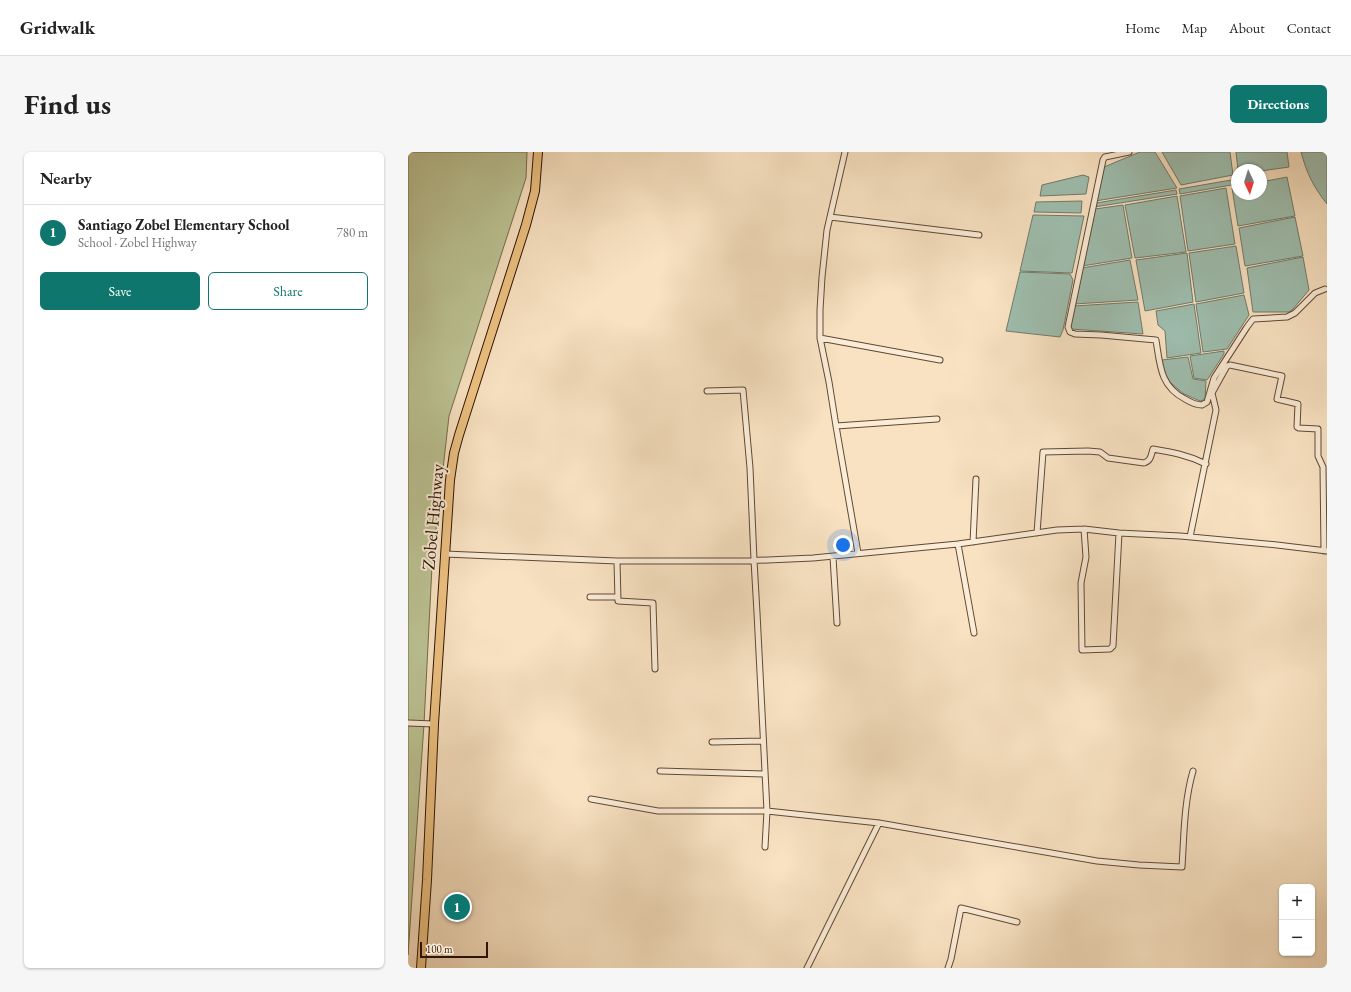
<!DOCTYPE html>
<meta charset="utf-8">
<style>
:root{--surface:#fff;--page:#f6f6f6;--text:#222;--muted:#767676;--line:#e0e0e0;--accent:#0f766e}
body{margin:0;font-family:"EB Garamond",serif;background:var(--page);color:var(--text)}
.controls{position:absolute;right:12px;bottom:12px;display:grid;overflow:hidden;border-radius:6px;box-shadow:0 1px 3px #0004}
.controls button{width:36px;height:36px;display:grid;place-items:center;padding:0;border:0;border-bottom:1px solid var(--line);background:var(--surface);color:var(--text);font:20px sans-serif}
.compass{position:absolute;left:823px;top:12px;width:36px;height:36px;border-radius:50%;background:var(--surface);box-shadow:0 1px 3px #0004;rotate:176deg}
.scale{position:absolute;left:12px;bottom:10px;width:68px;box-sizing:border-box;padding-left:4px;border:2px solid #301404;border-top:0;font-size:11px;line-height:14px;white-space:nowrap;color:#301404;-webkit-text-stroke:3px #faecd7;paint-order:stroke}
.you{position:absolute;left:435px;top:393px;width:14px;height:14px;margin:-10px;border:3px solid #fff;border-radius:50%;background:#1a73e8;box-shadow:0 0 0 6px #1a73e833}
.badge{display:grid;place-items:center;width:26px;height:26px;border-radius:50%;background:var(--accent);color:#fff;font-size:13px;font-weight:700}
.pin{position:absolute;translate:-50% -50%;border:2px solid #fff;box-shadow:0 1px 4px #0006}
.list{margin:0;padding:0;list-style:none}
h2{display:flex;justify-content:space-between;align-items:center;height:52px;margin:0;padding:0 16px;font-size:17px}
h2 small{font-size:13px;font-weight:400;color:var(--muted)}
.list li{display:grid;grid-template-columns:26px 1fr auto;gap:12px;align-items:center;box-sizing:border-box;height:56px;padding:0 16px;border-top:1px solid var(--line)}
.list b{display:block;font-size:15px;white-space:nowrap}
.list p{margin:0;font-size:13px;white-space:nowrap;color:var(--muted)}
.list em{font-size:13px;font-style:normal;color:var(--muted)}
.actions{display:flex;gap:8px;padding:12px 16px}
.actions a{flex:1;padding:9px 0;border:1px solid var(--accent);border-radius:6px;text-align:center;font-size:14px;color:var(--accent)}
.actions .main{background:var(--accent);color:#fff}
.map{position:relative;flex:none;width:919px;height:816px;overflow:hidden;border-radius:6px}
header{display:flex;align-items:center;gap:24px;box-sizing:border-box;height:56px;padding:0 20px;background:var(--surface);border-bottom:1px solid var(--line)}
header strong{font-size:19px}
nav{display:flex;gap:22px;margin-inline-start:auto;font-size:14px}
.intro{display:flex;align-items:center;justify-content:space-between;box-sizing:border-box;height:96px;padding:0 24px}
h1{margin:0;font-size:28px}
.button{padding:10px 18px;border-radius:6px;background:var(--accent);color:#fff;font-size:14px;font-weight:700}
main{display:flex;gap:24px;padding:0 24px}
aside{flex:1;background:var(--surface);border-radius:6px;box-shadow:0 1px 3px #0004}
.map>svg:first-child{display:block}
</style>
<header>
<strong>Gridwalk</strong>
<nav><a>Home</a><a>Map</a><a>About</a><a>Contact</a></nav>
</header>
<div class="intro"><h1>Find us</h1><a class="button">Directions</a></div>
<main>
<aside>
<h2>Nearby<small></small></h2>
<ul class="list">
<li><span class="badge">1</span><div><b>Santiago Zobel Elementary School</b><p>School · Zobel Highway</p></div><em>780 m</em></li>
</ul>
<div class="actions"><a class="main">Save</a><a>Share</a></div>
</aside>
<div class="map">
<svg width="919" height="816" viewBox="0 0 919 816">
<rect width="100%" height="100%" fill="#f8e2c2"/>
<filter id="stains"><feTurbulence type="fractalNoise" baseFrequency=".005" numOctaves="4"/><feColorMatrix values="0 0 0 0 .2 0 0 0 0 .09 0 0 0 0 .02 0 0 0 .5 -.17"/></filter>
<radialGradient id="worn" r=".72"><stop offset=".6" stop-color="#630" stop-opacity="0"/><stop offset="1" stop-color="#630" stop-opacity=".3"/></radialGradient>
<!-- green -->
<path fill="#bcc394" stroke="#766c4c" d="M0 0H119L118 26 41 264 24 414 16 572 0 803Z"/>
<!-- water -->
<path fill="#9ebeaf" stroke="#727a6b" d="M732 0H747L769 36 687 49 696 15Z
M754 0H822L825 23 773 33Z
M828 0H879L881 15 853 19V18H830Z
M893 0H919V52C905 34 899 22 893 0Z
M675 23 681 25 678 42 632 44 634 33Z
M879 25 887 64 830 74 824 36 829 35V42H853V30Z
M829 27V32L772 42 771 37Z
M818 36 827 92 780 99 772 44Z
M768 38 769 42 686 55 688 51Z
M769 44 778 100 727 106 717 53Z
M674 49 673 61 626 60 628 50Z
M715 53 724 106 674 114 687 57Z
M625 63 676 64 664 121 612 119Z
M887 65 895 104 837 114 831 76Z
M828 94 836 141 788 150 781 101Z
M779 101 785 150 737 159 728 108Z
M895 105 901 138 885 157 881 160H845L839 116Z
M722 108 730 148 666 152 674 116Z
M612 120 662 122 665 128 655 178 652 185 598 179Z
M836 143 841 163 819 197 795 200 788 152Z
M730 150 735 182 663 177 662 175 666 154Z
M786 152 793 201 759 206 757 179 750 173 748 159Z
M816 199V202L799 228 786 226 782 204Z
M780 205 785 227 798 229 797 247 795 248 792 249 776 242 757 226 754 208Z"/>
<g fill="none" stroke-linecap="round" stroke-linejoin="round">
<defs>
<path id="minor" d="M437 0 419 78 414 125 412 158V186L421 230 428 274 450 401
M721 0 697 5 695 8 660 175 662 180 667 182 693 183 748 188C752 213 752 234 777 247 782 250 788 253 794 253L799 250 806 226 839 175 845 167 879 165 887 161 907 141 917 137
M422 65 571 83
M412 186 532 208
M299 239 335 238 342 316 346 408 349 461 359 659 471 671 689 709 731 713 774 715C776 684 776 650 785 619
M428 274 529 267
M676 377 678 405 673 431 674 498 702 497 705 494 711 381
M629 381 635 300 680 299 692 300 700 306 736 311C743 309 743 303 745 297 763 300 780 303 798 312
M782 385 808 258 804 241 819 214 822 213 874 224 869 247 890 252 889 275 891 276 910 277V304L915 315 916 399
M565 390 568 327
M550 392 566 481
M37 402 209 409H335L405 406 550 392 649 378 676 377 711 381 772 384 869 393 919 399
M425 405 429 471
M209 409 210 449 245 451 247 517
M182 445H209
M0 571 26 572
M304 590 355 589
M252 619 357 622
M183 647 250 659H359L357 695
M399 816 471 671
M540 816 543 807 553 756 609 770"/>
<path id="primary" d="M13 816 19 728 26 572 42 328 46 301 51 283 118 73 127 39 130 0"/>
</defs>
<!-- minor casing -->
<use href="#minor" stroke="#624834" stroke-width="7"/>
<!-- primary casing -->
<use href="#primary" stroke="#301404" stroke-width="10"/>
<!-- minor -->
<use href="#minor" stroke="#faecd7" stroke-width="5"/>
<!-- primary -->
<use href="#primary" stroke="#ecc181" stroke-width="8"/>
</g>
<g text-anchor="middle" stroke-width="4" stroke-linejoin="round" paint-order="stroke">
<!-- street labels -->
<g font-size="18" fill="#301404" stroke="#faecd7">
<text transform="translate(25 365) rotate(-85)" y="6">Zobel Highway</text>
</g>
</g>
<rect width="100%" height="100%" filter="url(#stains)"/>
<rect width="100%" height="100%" fill="url(#worn)"/>
</svg>
<div class="controls">
<button>+</button>
<button>−</button>
</div>
<svg class="compass" viewBox="-18 -18 36 36"><path d="M0-13l5 13h-10z" fill="#e53935"/><path d="M0 13l5-13h-10z" fill="#767676"/></svg>
<div class="scale">100 m</div>
<div class="you"></div>
<div class="pin badge" style="left:49px;top:755px">1</div>
</div>
</main>
